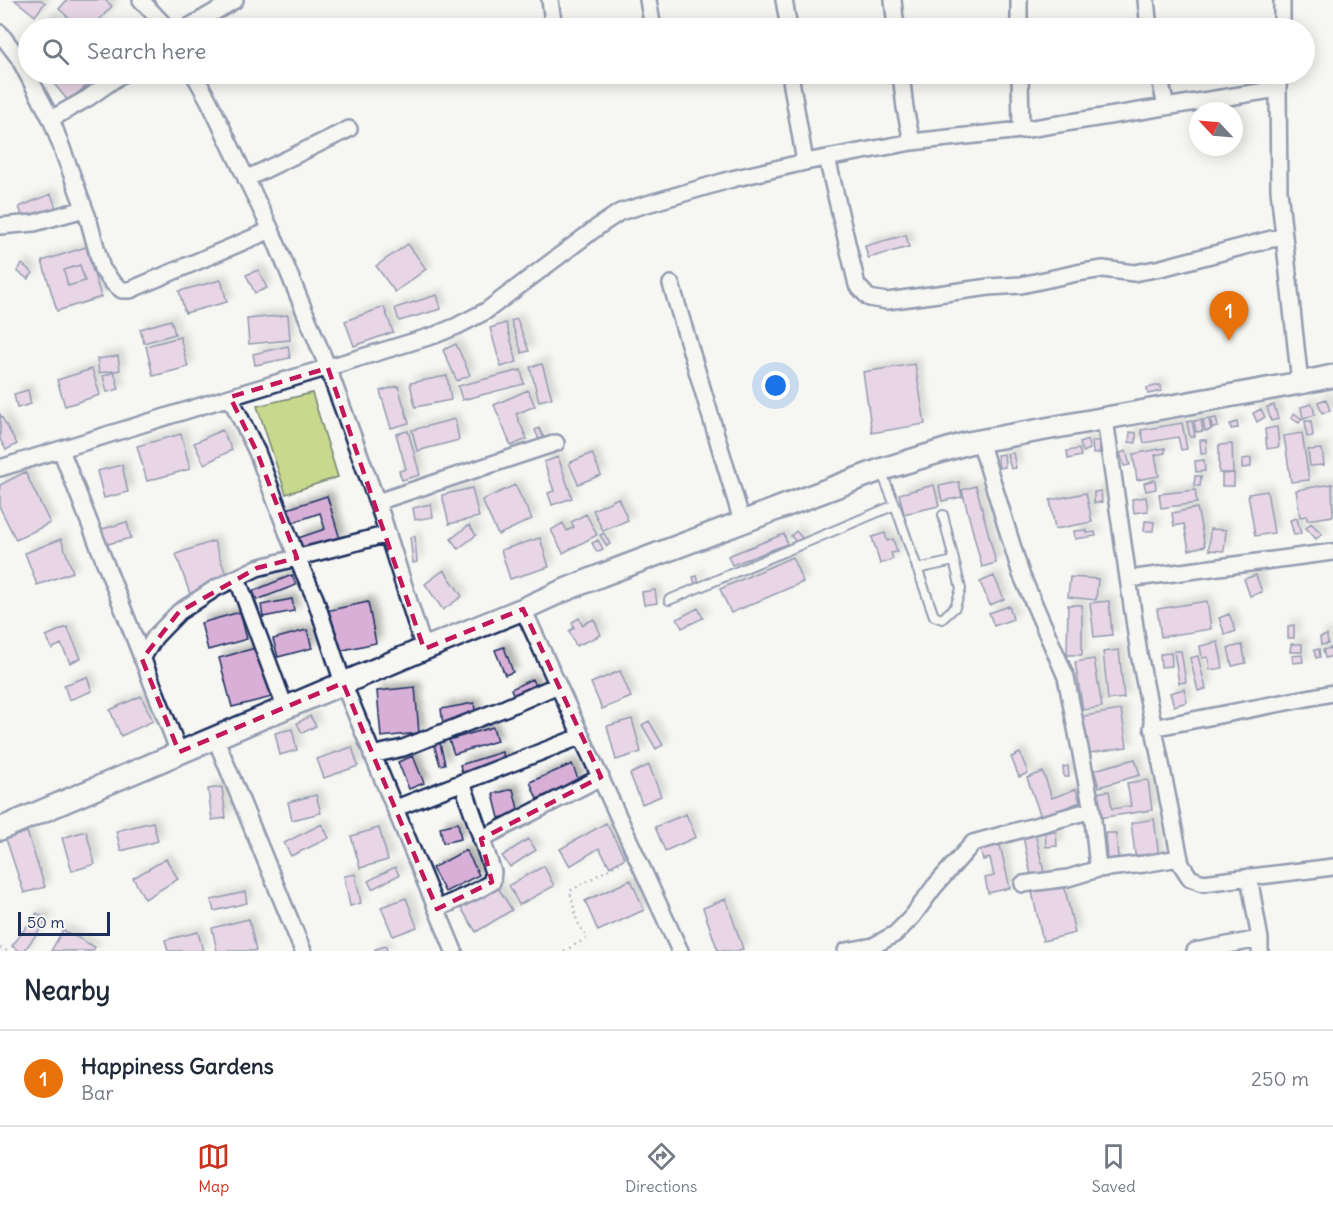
<!DOCTYPE html>
<style>
:root{--surface:#fff;--page:#f2f2f3;--text:#1f2937;--muted:#747a83;--line:#e0e1e3;--accent:#c8321e}
body{margin:0;font-family:Delius,sans-serif;background:var(--page);color:var(--text)}
.compass{position:absolute;left:1189px;top:102px;width:54px;height:54px;border-radius:50%;background:var(--surface);box-shadow:0 3px 15px #0003;rotate:296deg}
.scale{position:absolute;left:18px;bottom:15px;width:92px;box-sizing:border-box;padding-left:6px;border:3px solid #1b2f5e;border-top:0;font-size:16px;line-height:21px;white-space:nowrap;color:#1b2f5e;-webkit-text-stroke:4px #f6f6f2;paint-order:stroke}
.you{position:absolute;left:776px;top:386px;width:21px;height:21px;margin:-15px;border:4px solid #fff;border-radius:50%;background:#1a73e8;box-shadow:0 0 0 9px #1a73e833}
.badge{display:grid;place-items:center;width:39px;height:39px;border-radius:50%;background:var(--accent);color:#fff;font-size:20px;font-weight:700}
.pin{position:absolute;translate:-50% -50px;filter:drop-shadow(0 2px 3px #0008)}
.pin::after{content:'';position:absolute;top:32px;width:21px;height:18px;background:inherit;clip-path:polygon(0 0,100% 0,50% 100%)}
.list{margin:0;padding:0;list-style:none}
h2{display:flex;justify-content:space-between;align-items:center;height:78px;margin:0;padding:0 24px;font-size:26px}
h2 small{font-size:20px;font-weight:400;color:var(--muted)}
.list li{display:grid;grid-template-columns:39px 1fr auto;gap:18px;align-items:center;box-sizing:border-box;height:96px;padding:0 24px;border-top:2px solid var(--line)}
.list b{display:block;font-size:22px;white-space:nowrap}
.list p{margin:0;font-size:20px;white-space:nowrap;color:var(--muted)}
.list em{font-size:20px;font-style:normal;color:var(--muted)}
.icon{flex:none;width:33px;height:33px;fill:none;stroke:currentColor;stroke-width:2;stroke-linecap:round;stroke-linejoin:round}
.map{position:relative;flex:none;width:1333px;height:951px;overflow:hidden}
.search{position:absolute;background:var(--surface);box-shadow:0 3px 15px #0003;left:18px;right:18px;top:18px;height:66px;display:flex;align-items:center;gap:15px;box-sizing:border-box;padding:0 21px;border-radius:33px;color:var(--muted);font-size:22px}
.sheet{height:174px;background:var(--surface)}
nav{display:flex;justify-content:space-around;align-items:center;box-sizing:border-box;height:84px;border-top:2px solid var(--line);background:var(--surface);font-size:16px;color:var(--muted)}
nav a{display:grid;justify-items:center;gap:3px}
nav .on{color:var(--accent)}
.map>svg:first-child{display:block}
</style>
<div class="map">
<svg width="1333" height="951" viewBox="0 0 1333 951">
<defs>
<filter id="shadow"><feDropShadow dx="5.5" dy="-5.5" stdDeviation="3" flood-color="#0004"/></filter>
</defs>
<rect width="100%" height="100%" fill="#f6f6f2"/>
<filter id="ink" filterUnits="userSpaceOnUse"><feTurbulence type="fractalNoise" baseFrequency=".0167" numOctaves="2"/><feDisplacementMap in="SourceGraphic" scale="12" xChannelSelector="R" yChannelSelector="G"/><feConvolveMatrix kernelMatrix="1 2 1 2 8 2 1 2 1" color-interpolation-filters="sRGB"/></filter>
<g filter="url(#ink)">
<!-- green -->
<path fill="#c8d88c" stroke="#728475" stroke-width="1.5" d="M312 393 338 477 286 494 257 406Z"/>
<!-- building -->
<path fill="#d7afd7" stroke="#1b2f5e" stroke-width="1.5" filter="url(#shadow)" d="M15 0H41L45 3 35 16Z
M67 0H105L112 6 92 28H80L59 9Z
M51 17 63 28 41 27Z
M28 39V55L21 49Z
M59 74H101L68 101 51 80Z
M51 194 56 208 24 221 19 207Z
M906 235 909 247 868 258 865 246Z
M408 244 426 269 395 292 376 266Z
M86 247 101 297 57 311 42 261Z
M22 264 33 273 28 279 17 271Z
M80 265 85 281 68 286 64 270Z
M258 270 267 288 255 293 246 275Z
M221 280 227 302 185 313 179 291Z
M437 295 441 309 399 321 395 308Z
M384 307 393 332 354 346 345 321Z
M288 315 290 340 249 344 247 319Z
M517 319 529 351 522 353 511 321Z
M171 320 175 334 144 343 140 329Z
M506 323 517 362 501 367 490 328Z
M180 337 188 367 153 376 146 346Z
M456 344 470 375 457 381 443 350Z
M288 346 290 358 255 365 253 354Z
M118 356 120 370 99 373 97 359Z
M542 364 552 398 539 401 530 367Z
M915 364 925 424 872 433 863 372Z
M92 369 100 395 65 406 57 380Z
M521 370 524 384 462 400 458 386Z
M114 372 119 389 107 392 103 376Z
M447 376 451 400 415 407 410 383Z
M1160 385 1162 391 1148 394 1147 388Z
M398 386 409 423 391 428 380 391Z
M28 390 31 404 17 408 14 394Z
M528 390 535 406 516 414 527 439 511 446 494 405Z
M1326 399 1330 411 1322 413 1318 402Z
M1312 404 1315 415 1303 418 1301 407Z
M1274 405 1278 419 1271 421 1267 407Z
M1261 409 1265 417 1257 422 1253 413Z
M1294 413 1302 419 1299 423 1291 418Z
M0 414 17 444 6 450 0 439Z
M1216 418 1218 427 1212 428 1211 419Z
M455 419 459 440 417 451 412 430Z
M1209 419 1211 430 1205 431 1203 420Z
M1201 420 1203 431 1196 432 1194 421Z
M1192 421 1195 436 1190 437 1187 422Z
M1305 421H1311L1313 436 1307 437Z
M1237 422 1238 428 1231 429 1230 424Z
M1182 423 1187 449 1181 450 1178 437 1144 443 1141 430Z
M1277 427 1279 447 1267 449 1265 429Z
M539 428 545 440 540 442 535 430Z
M222 430 232 450 204 464 194 443Z
M408 431 420 475 402 480 399 471 406 469 396 434Z
M1130 432 1136 433V443L1129 442Z
M1302 433 1309 480 1291 482 1284 436Z
M181 434 190 469 147 481 137 446Z
M1087 440 1090 449 1083 452 1080 443Z
M1200 440H1206L1207 453 1201 454Z
M1092 441H1099L1100 453 1093 454Z
M1232 444 1233 473H1219V445Z
M1165 448V453L1155 455 1159 476 1137 480 1133 454Z
M1079 449 1081 456 1068 459 1067 451Z
M1322 449 1324 465 1310 466 1308 450Z
M1126 451 1130 465 1124 466 1120 453Z
M592 453 601 475 578 484 569 463Z
M1013 453 1016 468 1011 469 1007 454Z
M1004 454 1005 467 999 468 997 455Z
M558 457 572 498 552 505 548 493 554 491 544 462Z
M1251 458V467L1242 468V459Z
M1204 460 1205 471 1196 472 1195 461Z
M122 465 128 492 104 498 97 471Z
M25 472 50 523 16 540 0 508V485Z
M1234 473V486H1222V474Z
M1195 476H1201L1200 486H1194Z
M1155 480 1156 489 1146 491 1144 483Z
M959 482 962 497 942 501 939 486Z
M1332 484 1333 516 1307 520V516L1300 517 1296 490Z
M515 485 532 519 498 535 482 500Z
M934 485 939 506 904 514 899 494Z
M976 486 996 563 982 567 962 490Z
M472 488 479 517 449 524 442 495Z
M1195 490 1197 503 1161 508 1159 494Z
M1101 491 1102 502 1094 503V492Z
M1267 491 1274 533 1255 536 1248 494Z
M1086 493 1092 522 1055 529 1050 500Z
M327 496 340 539 302 551 298 538 325 529 320 513 288 524 284 510Z
M1146 497 1148 511 1134 513 1132 499Z
M618 498 628 520 603 531 593 510Z
M431 504 433 517 415 520 413 508Z
M1197 508 1205 546 1189 550 1184 524 1174 526 1172 513Z
M586 514 597 535 563 553 551 530 563 523 567 531 574 527 571 522Z
M1297 518 1301 534 1294 535 1290 520Z
M1145 521 1154 522 1153 531H1144Z
M127 522 131 538 104 545 99 530Z
M1311 523 1322 534 1316 539 1306 528Z
M469 525 476 535 458 549 451 539Z
M1210 529 1226 530 1224 551 1209 550Z
M1087 530V533L1095 532 1096 536 1075 539 1074 531Z
M796 531 803 539 798 544 791 536Z
M604 533 610 544 607 546 600 535Z
M885 533 887 541 893 539 897 552 891 553 893 559 880 564 872 537Z
M784 534 787 544 732 565 728 556Z
M415 536 417 562 413 563 410 537Z
M540 538 549 567 510 579 501 550Z
M61 539 73 572 37 585 25 553Z
M598 540 603 549 597 552 592 543Z
M214 541 228 580 190 594 176 554Z
M792 557 803 582 731 613 720 589Z
M444 570 462 596 443 610 425 584Z
M292 575 296 585 257 600 253 591Z
M1256 575 1262 592 1250 596 1244 579Z
M697 576 699 583 695 585 693 577Z
M994 576 1004 599 990 605 980 582Z
M1070 577 1098 579 1096 600 1068 597Z
M655 590 657 603 644 605 642 592Z
M292 599 294 611 263 617 261 605Z
M1109 601 1112 635 1094 637 1090 603Z
M1207 601 1211 629 1161 637 1157 609Z
M368 602 376 643 334 652 326 611Z
M1068 605H1082V655H1067Z
M1009 606 1013 619 994 626 989 613Z
M698 608 703 618 682 628 677 619Z
M240 612 247 639 208 650 201 623Z
M1229 614 1236 631 1225 635 1219 618Z
M579 618 582 625 594 619 601 635 576 646 569 631 574 628 572 622Z
M1294 625V638H1288V626Z
M67 627 81 658 70 663 61 644 52 649 46 636Z
M307 630 312 648 278 657 273 639Z
M1327 635 1328 644 1321 645 1320 637Z
M1218 642 1223 668 1210 670 1208 657 1202 658 1200 646Z
M1291 644H1302V652H1290Z
M1242 645 1246 663 1232 666 1228 648Z
M259 647 272 697 232 707 219 658Z
M504 647 513 672 505 675 495 650Z
M1330 648 1333 656 1325 658 1323 650Z
M1319 649 1320 657 1316 658 1314 650Z
M1119 650 1124 698 1108 700 1103 652Z
M1174 651H1181L1186 682 1179 683Z
M1171 653 1172 666 1161 667 1160 654Z
M1302 655 1303 662 1293 663 1292 656Z
M1198 656 1206 689 1198 691 1190 658Z
M1094 659 1102 707 1083 710 1075 662Z
M620 671 631 697 602 709 591 683Z
M87 677 92 691 69 700 64 685Z
M532 679 537 691 516 701 511 689Z
M415 687 419 733 381 737 377 691Z
M1184 689 1187 702 1174 706 1170 693Z
M141 696 153 721 121 736 110 710Z
M474 703 476 718 443 724 441 709Z
M1121 710 1127 747 1084 754 1078 717Z
M310 716 316 726 302 733 297 723Z
M632 719 641 752 616 760 607 726Z
M649 721 663 745 656 749 642 725Z
M493 727 497 741 454 754 449 740Z
M292 729 297 750 280 755 275 733Z
M439 739 445 764 440 765 433 741Z
M352 747 358 766 324 778 317 759Z
M502 752 506 763 463 776 460 765Z
M1020 753 1028 773 1019 777 1011 757Z
M413 756 424 783 409 789 398 762Z
M1135 759 1140 775 1099 787 1094 770Z
M572 764 579 781 537 799 530 782Z
M649 765 661 796 642 804 630 774Z
M1068 766 1069 777H1064L1063 767Z
M1043 772 1052 798 1076 789 1080 802 1041 817 1027 778Z
M1148 780 1152 810 1099 818 1095 793 1109 791 1112 809 1131 806 1127 783Z
M222 787 226 818 212 820 208 789Z
M513 789 519 813 499 818 493 794Z
M316 795 321 813 292 820 288 802Z
M686 814 696 837 665 851 655 827Z
M1154 819 1159 858 1136 862 1131 823Z
M153 822 158 841 121 851 116 831Z
M458 823 461 839 443 843 440 827Z
M606 823 625 858 610 867 599 848 570 866 560 849Z
M322 824 329 838 291 856 284 843Z
M379 828 388 860 360 868 351 836Z
M1034 829 1045 877 1032 880 1022 832Z
M86 831 95 864 72 871 62 838Z
M27 832 45 887 24 893 6 839Z
M1045 832H1056L1057 846 1046 847Z
M1105 833H1116L1118 858 1107 859Z
M528 839 536 850 510 867 502 856Z
M999 841 1010 888 988 893 985 878 994 876 990 858 983 860 979 845Z
M466 850 479 875 445 892 432 868Z
M166 859 178 879 145 899 133 878Z
M544 866 554 886 519 905 509 885Z
M395 867 399 875 372 889 368 881Z
M355 874 361 903 350 906 344 876Z
M631 880 644 910 598 931 585 901Z
M1064 885 1075 933 1043 941 1032 892Z
M497 886 512 910 476 932 461 908Z
M245 892 247 903 214 911 211 900Z
M406 898 417 927 393 936 381 907Z
M726 899 743 949 736 951H718L703 908Z
M37 913 47 920 24 951H19L12 946Z
M249 919 256 951H217L212 928Z
M63 930 95 947 93 951H51Z
M198 932 203 951H168L165 940Z
M386 946 387 951H375V949Z"/>
<g fill="none" stroke-linecap="round" stroke-linejoin="round">
<defs>
<path id="lane" d="M881 471 895 505 934 616 942 619 955 607 961 589 943 515
M917 569 954 561
M669 600 895 505"/>
<path id="street" d="M141 0 167 28
M550 0 554 28
M648 0 653 28
M784 0 789 28
M893 0 896 28
M1019 0V28
M1146 0 1149 28
M187 28 235 0
M1282 28V0
M0 33 19 58 51 119 88 218 102 269 113 283 122 290H130L271 230
M194 74 209 101 271 230 328 368 382 516 424 649
M790 74 805 162
M901 74 905 108 912 142
M1020 74 1021 130
M1159 74 1166 107
M1278 89 1279 74
M51 119 88 98 122 74
M827 158 857 285 869 298 887 301 989 287 1021 285 1077 273 1103 269 1134 273 1161 268 1283 236
M246 179 349 129
M0 226 34 223 84 209
M671 284 742 521
M230 397 257 452 297 558 315 598 343 683 454 951
M1105 419 1139 654 1181 864 1190 878 1203 883 1333 867
M980 441 1021 574 1066 677 1092 810 1098 869
M61 450 179 752
M0 468 230 397 435 335 457 326 486 311 599 226 620 212 732 179 805 162 912 142 1021 130 1278 89 1279 190 1300 383
M377 502 556 443
M237 578 285 707
M1128 579 1333 552
M523 609 680 951
M142 659 155 637 179 612 216 588 257 568 388 534
M1152 728 1333 693
M215 737 286 910 303 951
M372 755 403 748 505 708 558 685
M396 808 582 736
M481 839 601 777
M1249 877 1260 939
M1023 884 1068 878 1098 869 1144 864 1179 858
M437 909 478 890 492 882 493 872 462 782
M846 951 873 946 895 934 912 917 934 887 973 843 1092 810
M1195 951 1260 939V951"/>
<path id="secondary" d="M0 829 424 649 523 609 560 592 602 575 880 470 968 443 1300 383 1333 376"/>
</defs>
<!-- lane casing -->
<use href="#lane" stroke="#1b2f5e" stroke-width="12"/>
<!-- street casing -->
<use href="#street" stroke="#1b2f5e" stroke-width="20"/>
<!-- secondary casing -->
<use href="#secondary" stroke="#1b2f5e" stroke-width="26"/>
<!-- path -->
<path stroke="#1b2f5e" stroke-width="2" stroke-dasharray="1.5 4.5" stroke-linecap="butt" d="M0 948 7 951
M564 951 587 938 577 921 570 891 623 861"/>
<!-- lane -->
<use href="#lane" stroke="#f6f6f2" stroke-width="8"/>
<!-- street -->
<use href="#street" stroke="#f6f6f2" stroke-width="15"/>
<!-- secondary -->
<use href="#secondary" stroke="#f6f6f2" stroke-width="21"/>
</g>
</g>
<!-- marked area -->
<path d="M0 0H1333V951H0ZM328 368 424 649 523 609 601 777 481 839 492 882 437 909 343 683 179 752 142 659 179 612 257 568 297 558 257 452 230 397Z" fill="#f6f6f2" fill-opacity=".55" fill-rule="evenodd"/>
<path fill="none" stroke="#c2185b" stroke-width="4.5" stroke-dasharray="12 8" stroke-linejoin="round" d="M328 368 424 649 523 609 601 777 481 839 492 882 437 909 343 683 179 752 142 659 179 612 257 568 297 558 257 452 230 397Z"/>
</svg>
<svg class="compass" viewBox="-18 -18 36 36"><path d="M0-13l5 13h-10z" fill="#e53935"/><path d="M0 13l5-13h-10z" fill="#747a83"/></svg>
<div class="scale">50 m</div>
<div class="you"></div>
<div class="pin badge" style="left:1229px;top:341px;background:#e8710a">1</div>
<div class="search"><svg class="icon" aria-label="search" viewBox="0 0 24 24"><circle cx="10" cy="10" r="6"/><path d="M15 15l6 6"/></svg>Search here</div>
</div>
<section class="sheet">
<h2>Nearby<small></small></h2>
<ul class="list">
<li><span class="badge" style="background:#e8710a">1</span><div><b>Happiness Gardens</b><p>Bar</p></div><em>250 m</em></li>
</ul>
</section>
<nav>
<a class="on"><svg class="icon" aria-label="map" viewBox="0 0 24 24"><path d="M3 6l6-2 6 2 6-2v14l-6 2-6-2-6 2zM9 4v14M15 6v14"/></svg>Map</a>
<a><svg class="icon" aria-label="directions" viewBox="0 0 24 24"><path d="M12 3l9 9-9 9-9-9zM9 14v-3h6M13 9l2 2-2 2"/></svg>Directions</a>
<a><svg class="icon" aria-label="saved" viewBox="0 0 24 24"><path d="M7 4h10v16l-5-4-5 4z"/></svg>Saved</a>
</nav>
